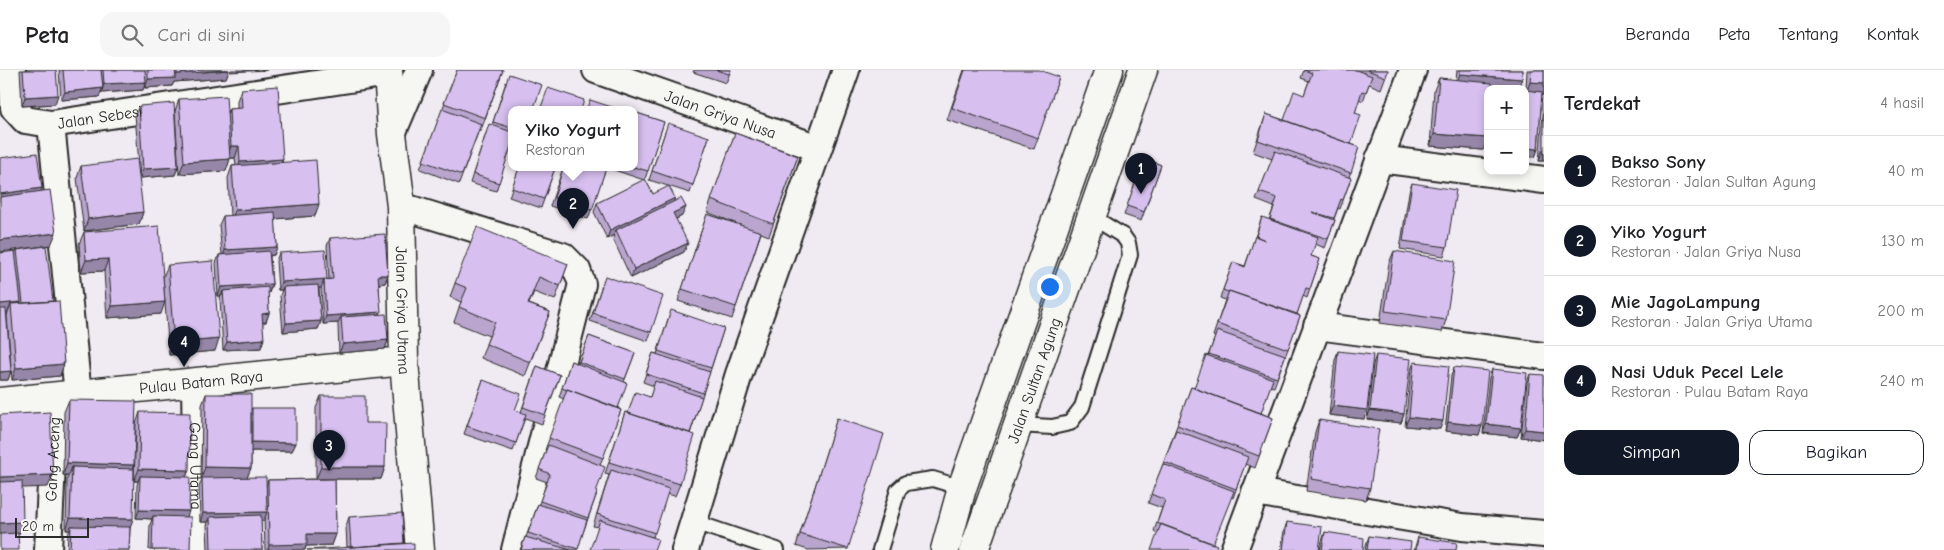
<!DOCTYPE html>
<html lang="id">
<meta charset="utf-8">
<style>
:root{--surface:#fff;--page:#f6f6f6;--text:#202124;--muted:#757577;--line:#e0e0e0;--accent:#111827}
body{margin:0;font-family:"Comic Neue",sans-serif;background:var(--page);color:var(--text)}
.controls{position:absolute;right:15px;top:15px;display:grid;overflow:hidden;border-radius:10px;box-shadow:0 2px 8px #0003}
.controls button{width:45px;height:45px;display:grid;place-items:center;padding:0;border:0;border-bottom:1px solid var(--line);background:var(--surface);color:var(--text);font:25px sans-serif}
.scale{position:absolute;left:15px;bottom:12px;width:74px;box-sizing:border-box;padding-left:5px;border:2px solid #2b2b2b;border-top:0;font-size:14px;line-height:18px;white-space:nowrap;color:#2b2b2b;-webkit-text-stroke:4px #f6f6f2;paint-order:stroke}
.you{position:absolute;left:1049px;top:216px;width:18px;height:18px;margin:-12px;border:4px solid #fff;border-radius:50%;background:#1a73e8;box-shadow:0 0 0 8px #1a73e833}
.badge{display:grid;place-items:center;width:32px;height:32px;border-radius:50%;background:var(--accent);color:#fff;font-size:16px;font-weight:700}
.pin{position:absolute;translate:-50% -41px;filter:drop-shadow(0 1px 2px #0008)}
.pin::after{content:'';position:absolute;top:26px;width:18px;height:15px;background:inherit;clip-path:polygon(0 0,100% 0,50% 100%)}
.popup{position:absolute;left:508px;top:36px;width:130px;height:65px;box-sizing:border-box;display:grid;place-content:center;border-radius:10px;background:var(--surface);filter:drop-shadow(0 1px 4px #0005);font-size:16px;white-space:nowrap;color:var(--muted)}
.popup b{font-size:19px;color:var(--text)}
.popup::after{content:'';position:absolute;left:50%;top:100%;margin-left:-10px;border:10px solid transparent;border-top-color:var(--surface)}
.list{margin:0;padding:0;list-style:none}
h2{display:flex;justify-content:space-between;align-items:center;height:65px;margin:0;padding:0 20px;font-size:21px}
h2 small{font-size:16px;font-weight:400;color:var(--muted)}
.list li{display:grid;grid-template-columns:32px 1fr auto;gap:15px;align-items:center;box-sizing:border-box;height:70px;padding:0 20px;border-top:1px solid var(--line)}
.list b{display:block;font-size:19px;white-space:nowrap}
.list p{margin:0;font-size:16px;white-space:nowrap;color:var(--muted)}
.list em{font-size:16px;font-style:normal;color:var(--muted)}
.actions{display:flex;gap:10px;padding:15px 20px}
.actions a{flex:1;padding:11px 0;border:1px solid var(--accent);border-radius:15px;text-align:center;font-size:18px;color:var(--accent)}
.actions .main{background:var(--accent);color:#fff}
.icon{flex:none;width:28px;height:28px;fill:none;stroke:currentColor;stroke-width:2;stroke-linecap:round;stroke-linejoin:round}
.map{position:relative;flex:none;width:1544px;height:480px;overflow:hidden}
header{display:flex;align-items:center;gap:30px;box-sizing:border-box;height:70px;padding:0 25px;background:var(--surface);border-bottom:1px solid var(--line)}
header strong{font-size:24px}
nav{display:flex;gap:28px;margin-inline-start:auto;font-size:18px}
.search{width:350px;height:45px;background:var(--page);display:flex;align-items:center;gap:12px;box-sizing:border-box;padding:0 18px;border-radius:15px;color:var(--muted);font-size:19px}
main{display:flex}
aside{flex:1;background:var(--surface)}
.map>svg:first-child{display:block}
</style>
<header>
<strong>Peta</strong>
<div class="search"><svg class="icon" aria-label="search" viewBox="0 0 24 24"><circle cx="10" cy="10" r="6"/><path d="M15 15l6 6"/></svg>Cari di sini</div>
<nav><a>Beranda</a><a>Peta</a><a>Tentang</a><a>Kontak</a></nav>
</header>
<main>
<div class="map">
<svg width="1544" height="480" viewBox="0 0 1544 480">
<rect width="100%" height="100%" fill="#f0ebf2"/>
<filter id="ink" filterUnits="userSpaceOnUse"><feTurbulence type="fractalNoise" baseFrequency=".02" numOctaves="2"/><feDisplacementMap in="SourceGraphic" scale="10" xChannelSelector="R" yChannelSelector="G"/><feConvolveMatrix kernelMatrix="1 2 1 2 8 2 1 2 1" color-interpolation-filters="sRGB"/></filter>
<g filter="url(#ink)">
<g fill="none" stroke-linecap="round" stroke-linejoin="round">
<defs>
<path id="lane" d="M1018 355 1052 357 1070 353 1082 337 1130 185 1128 173 1123 166 1091 146
M694 452 777 480
M880 480 898 420 906 413 933 409 962 418"/>
<g id="street">
<path id="s1" d="M12 0 14 38 25 50 51 54 389 3"/>
<path id="s2" d="M596 0 818 78"/>
<path d="M51 54 78 325"/>
<path d="M392 64 419 0"/>
<path d="M1379 89 1544 110"/>
<path d="M401 136 563 186 577 200 582 214 515 480"/>
<path d="M1317 256 1544 286"/>
<path id="s3" d="M195 312 197 456 200 480"/>
<path d="M1255 422 1462 457 1544 464"/>
<path id="s4" d="M48 480 55 327"/>
<path d="M685 480 739 304 846 0"/>
<path d="M1234 480 1413 0"/>
</g>
<g id="secondary">
<path id="s5" d="M388 0 392 64 401 136 404 291 420 480"/>
<path id="s6" d="M0 332 404 291"/>
</g>
<g id="primary">
<path d="M945 480 962 418 1109 0"/>
<path id="s7" d="M974 480 1143 0"/>
</g>
</defs>
<!-- lane casing -->
<use href="#lane" stroke="#2b2b2b" stroke-width="18"/>
<!-- street casing -->
<use href="#street" stroke="#2b2b2b" stroke-width="30"/>
<!-- secondary casing -->
<use href="#secondary" stroke="#2b2b2b" stroke-width="31"/>
<!-- primary casing -->
<use href="#primary" stroke="#2b2b2b" stroke-width="31"/>
<!-- lane -->
<use href="#lane" stroke="#f6f6f2" stroke-width="14"/>
<!-- street -->
<use href="#street" stroke="#f6f6f2" stroke-width="26"/>
<!-- secondary -->
<use href="#secondary" stroke="#f6f6f2" stroke-width="28"/>
<!-- primary -->
<use href="#primary" stroke="#f6f6f2" stroke-width="28"/>
</g>
<!-- wall -->
<path fill="#b9a5ce" stroke="#2b2b2b" d="M20 0H56L55 34 22 36Z
M59 0H229L226 8 174 12 172 16 145 18V15L143 20 101 23V22L99 27 61 30Z
M457 0H503L481 60H479L459 114 420 99Z
M694 0H731L726 13 693 2Z
M964 0 1059 7 1034 79 947 50Z
M1304 0H1388L1381 19 1369 14 1363 31 1359 29 1355 43 1351 74 1359 77 1349 107 1351 108 1340 139 1338 138 1334 149 1335 150 1325 178 1315 174 1311 186 1320 189 1307 228 1303 226 1297 244 1300 246 1274 317 1270 316 1261 343 1273 348 1255 398 1245 394 1233 428 1231 427 1157 463 1154 461 1162 438 1148 433 1163 394 1191 317 1194 318 1208 286 1215 267 1213 266 1225 230 1220 228 1233 192 1245 196 1262 147 1269 150 1274 137 1256 130 1272 89 1253 82 1266 44 1284 50 1304 25 1309 11 1301 8Z
M1457 0H1523L1522 9 1518 19H1488L1483 80 1430 76 1434 20 1439 8 1456 10Z
M1527 0H1544V25H1542L1538 79 1535 87 1526 20Z
M506 12 512 40V73L496 121 470 113 486 63 492 55Z
M241 19 283 89 282 92 315 146 275 149 277 177 274 185 270 186 272 214 269 223H268L269 243 266 252H263L261 278 223 280 220 229 221 226H218L216 193 219 185 222 184 219 155 223 146H230L228 108 232 96 236 95 235 88H230L226 101 179 104 175 41 179 29 227 45 229 39H237V31Z
M1544 32V91H1539Z
M139 36 178 97 175 105 140 108 135 44Z
M634 42 664 52 645 109 653 124 675 128 673 132 682 146 676 149 684 182 631 208 613 169 614 165 607 169 594 142 597 133 644 110 608 98H634Z
M665 62 709 67 690 123 649 110Z
M735 63 798 86 769 166 761 163 732 249 678 231 707 144 745 157 707 142Z
M1144 88 1161 95 1141 151 1124 145Z
M81 96 143 142 139 154 84 161 77 108Z
M519 98H555L541 138 509 127Z
M563 98H606L588 149 550 136Z
M1412 113 1447 177 1444 186 1400 179 1409 122Z
M84 162 161 244 107 248 104 201 81 202 79 174Z
M330 168 388 205 385 213 379 214 380 245 388 270 385 279 339 283 338 256V253L323 254 321 218H319L321 251 318 259 283 262 280 226 282 220H278L276 191 279 183 327 209 326 210H329L327 176Z
M17 180 53 231 64 294 60 306 12 310 7 246 8 242H6L11 301 8 310H0V183H15Z
M1394 181 1446 250 1442 262 1380 253 1389 193Z
M568 194 555 230 534 222 529 234 550 242 525 306 481 288 489 266 454 252 461 232 450 227 455 213Z
M168 195 215 281 169 285 163 207Z
M602 215 651 262 648 271 590 251Z
M668 249 724 258 690 364 680 414 675 426 667 424 653 467 593 456 609 405 605 404 625 342 628 343 650 327 654 316 643 312 653 283 657 284Z
M589 266 635 283 624 312 618 338 621 340 600 395 596 422 597 423 577 480H520L525 467H526L538 434H539L547 412 536 408 546 380H545L564 329 559 327 571 291 578 294Z
M1338 281 1364 349 1329 345 1335 290Z
M1376 285 1404 344 1401 353 1367 349 1373 294Z
M1414 292 1440 359 1405 356 1411 300Z
M537 296 560 305 542 354 525 348 513 381 464 364 483 310 515 340 521 342Z
M1454 297 1479 365 1445 361 1451 306Z
M1492 299 1521 358 1517 367 1483 363 1489 308Z
M1530 304 1544 370 1521 367 1527 312Z
M206 324 251 340 252 338 296 373 292 381H251V398L247 407 266 417 268 410 316 409V338L321 326 365 353 385 397 381 409H335L336 464 332 475 306 476 305 480H265L264 448V451H261L262 480H208L207 456 208 452H200L199 417 202 409H201L202 335Z
M69 330 133 399 129 480H67L68 464 70 460H66L67 409 69 405H63L64 342Z
M140 342 189 400 186 407 187 447 190 480H149L150 455 152 449 136 448 137 415 138 411H134L136 354Z
M837 348 848 479 808 480 796 476Z
M1319 350 1370 418 1366 430 1306 421 1315 362Z
M349 447 404 473 347 477 346 456Z
M1287 452 1319 480H1281L1284 461Z
M1325 462 1363 480H1320L1322 471Z
M1369 466 1410 480H1365L1366 475Z
M1418 467 1456 480H1414Z"/>
<!-- shaded-wall -->
<path fill="#9686a8" stroke="#2b2b2b" d="M229 0 226 8 174 12 172 16 145 18 148 9 175 8 177 4Z
M231 0H267L230 2Z
M1460 4 1522 9 1518 19H1492L1455 16Z
M146 12 143 20 101 23 104 14Z
M1530 12 1544 13V25L1526 24Z
M103 18 99 27 61 30 65 22Z
M58 25 55 34 22 36 25 27Z
M1434 64 1488 68 1483 80 1430 76Z
M231 76H239L235 88H227Z
M1525 78 1538 79 1535 87H1525Z
M1543 79 1544 91H1539Z
M230 89 226 101 179 104 184 92Z
M283 89 279 101 236 104 240 92Z
M178 97 175 105 140 108 143 99Z
M42 118 39 127 0 132V124Z
M675 128 672 137 616 160 614 165 607 169 610 160Z
M319 134 315 146 231 152 235 140Z
M686 137 682 146 670 152 673 143Z
M143 142 139 154 84 161 88 149Z
M56 163 51 175 0 182V170Z
M688 173 684 182 631 208 634 199Z
M277 177 274 185 222 189 225 180Z
M108 189 104 201 81 202 86 190Z
M378 205H388L385 213 375 214Z
M327 209 324 216V210L321 218 283 220V217L282 220H278L281 212Z
M272 214 269 223 223 226V221L221 226H218L221 217Z
M21 232 18 241 11 234 8 242 0 243V234Z
M165 232 161 244 107 248 112 236Z
M381 242 378 250 341 247 338 253 323 254 326 246Z
M269 243 266 252 259 253 262 244Z
M321 251 318 259 283 262 286 253Z
M219 269 215 281 169 285 174 273Z
M264 269 261 278 223 280 227 272Z
M388 270 385 279 339 283 343 274Z
M64 294 60 306 12 310 16 298Z
M11 301 8 310H0V302Z
M1333 336 1367 340 1364 349 1329 345Z
M1370 340 1404 344 1401 353 1367 349Z
M1409 347 1443 351 1440 359 1405 356Z
M1448 352 1482 356 1479 365 1445 361Z
M1486 354 1521 358 1517 367 1483 363Z
M1525 359 1544 361V370L1521 367Z
M252 372 296 373 292 381H249Z
M67 393 134 395 130 407 72 397 69 405H63Z
M205 397 251 398 246 410 201 409Z
M321 397H385L381 409H316Z
M139 399 189 400 184 412 140 406 138 411H134Z
M53 405 48 417 0 419V407Z
M139 440 189 441 186 450 153 446 152 449 136 448Z
M267 442 264 451 210 452V447L208 452H200L203 443Z
M70 448 133 449 129 461 71 456 70 460H66Z
M23 452 19 464 0 465V453Z
M307 464H336L332 475 306 476 305 480H268L269 475Z"/>
<!-- building -->
<path fill="#d7c0f0" stroke="#2b2b2b" d="M23 0H56L58 25 25 27Z
M63 0H101L103 18 65 22Z
M103 0H145L146 12 104 14Z
M148 0H175L176 8 148 9Z
M177 0H227L177 4Z
M457 0H503L485 48 444 33Z
M716 0H731L729 4Z
M965 0H1039L1059 7 1038 68 952 38Z
M1304 0H1356L1372 6 1366 22 1362 21 1355 43 1361 45 1351 74 1284 50 1294 21 1304 25 1312 3Z
M1367 0H1388L1386 7Z
M1460 0H1523L1522 9 1460 4Z
M1531 0H1544V13L1530 12Z
M509 4 542 15 533 40H512V58L493 52Z
M1439 8 1492 13V19H1488V68L1434 64Z
M278 16 283 89 240 92 239 76H231L229 39 242 38 241 19Z
M548 18 584 30 581 40H540Z
M1497 18 1510 19H1497Z
M1525 20 1542 22 1538 79 1525 78Z
M226 26 230 89 184 92 179 29Z
M590 30 621 40H586Z
M174 33 178 97 143 99 139 36Z
M442 39 481 54 462 105 423 91Z
M634 42 664 52 648 101 634 97Z
M1266 44 1359 77 1351 103 1258 70Z
M668 53 709 67 693 115 652 101Z
M489 54 512 62V73L499 113 473 104Z
M735 63 798 86 773 154 711 130Z
M1275 81 1351 108 1343 130 1341 129 1334 148 1312 142 1335 150 1328 169 1270 149 1277 128 1259 122Z
M37 83 42 118 0 124V88Z
M1144 88 1161 95 1144 142 1127 136Z
M137 89 143 142 88 149 81 96Z
M316 90 319 134 235 140 232 96Z
M519 98H555L544 129 512 118Z
M563 98H606L592 140 554 128Z
M645 109 653 124 669 116 675 128 610 160 597 133Z
M1412 113 1456 120 1447 177 1403 171Z
M50 120 56 163 0 170V127Z
M681 128 686 137 673 143 688 173 634 199 616 160Z
M275 142 277 177 225 180 223 146Z
M707 144 761 162 736 237 682 219Z
M1262 147 1318 167 1311 186 1320 189 1310 219 1306 218 1297 244 1229 221 1228 222 1223 220 1233 192 1245 197 1255 166 1265 170 1256 166Z
M159 156 165 232 112 236 108 189 86 190 84 162Z
M477 157 568 194 560 216 539 207 528 234 550 242 530 292 486 274 495 252 459 237 467 218 455 213Z
M385 164 388 205H378L381 242 326 246 324 210 333 209 330 168Z
M46 176 53 231 23 233 17 180Z
M325 180 327 209 281 212 279 183Z
M15 181 21 232 0 234V183Z
M269 181 272 214 221 217 219 185Z
M1394 181 1455 191 1446 250 1385 241Z
M213 191 219 269 174 273 168 195Z
M605 206 663 226 651 262 593 243Z
M318 215 321 251 286 253 283 217Z
M268 217 269 243 262 244 264 269 227 272 223 221Z
M1229 221 1300 246 1288 279 1217 254Z
M59 231 64 294 16 298 11 234Z
M0 239H6L11 301 0 302Z
M671 240 724 258 711 298 658 281Z
M386 244 388 270 343 274 341 247Z
M1217 261 1285 285 1277 308 1209 284Z
M589 266 635 283 625 309 579 292Z
M1338 281 1373 285 1367 340 1333 336Z
M653 283 710 302 703 323 646 304Z
M1206 285 1273 309 1261 343 1194 318Z
M1376 285 1411 289 1404 344 1370 340Z
M571 291 627 313 618 338 567 319V320L562 318Z
M1414 292 1449 296 1443 351 1409 347Z
M537 296 560 305 545 345 523 337Z
M1454 297 1488 301 1482 356 1448 352Z
M1492 299 1527 303 1521 358 1486 354Z
M1530 304 1544 305V361L1525 359Z
M483 310 521 324 515 340 526 344 516 373 467 356Z
M655 311 702 327 690 363 628 343 635 322 650 327Z
M1191 317 1273 348 1259 386 1177 355Z
M567 319 621 340 603 388 549 368Z
M206 324H251V398L205 397Z
M321 326H365V353H386L385 397H321Z
M69 330 136 331 134 395 67 393Z
M252 338H296V373L252 372Z
M50 342 53 405 0 407V345Z
M140 342 190 343 189 400 139 399Z
M625 342 695 365 680 414 609 392Z
M837 348 884 364 848 479 800 464Z
M1319 350 1379 359 1370 418 1311 409Z
M1176 360 1248 387 1236 419 1164 392Z
M548 375 605 397 596 422 597 423 588 448 540 431 550 404 539 399Z
M1163 394 1234 421 1213 474 1157 453 1165 430 1151 424Z
M72 397 134 399 133 449 70 448Z
M611 400 669 419 655 463 597 444Z
M140 406 190 407 189 441 139 440Z
M266 407 267 442 203 443 202 408Z
M335 409 336 464H307V474L269 475 268 410Z
M22 411 23 452 0 453V412Z
M538 434 587 450 578 479 528 463Z
M402 443 404 473 351 477 349 447Z
M261 445 262 480H211L210 447Z
M153 446 191 447 190 480H152Z
M600 450 658 469 654 480H590Z
M1287 452 1322 457 1319 480H1283Z
M1161 454 1217 475 1215 480H1151Z
M71 456 130 457 129 480H70Z
M1325 462 1364 468 1363 480H1322Z
M18 463 19 480H0V464Z
M1369 466 1411 472 1410 480H1367Z
M525 467 571 480H521Z
M1418 467 1457 473 1456 480H1416Z
M414 473V480H307Z"/>
</g>
<g text-anchor="middle" stroke-width="4.5" stroke-linejoin="round" paint-order="stroke">
<!-- street labels -->
<g font-size="16" fill="#2b2b2b" stroke="#f6f6f2">
<text dy="6" stroke="none"><textPath href="#s2" startOffset="132">Jalan Griya Nusa</textPath></text>
<text dy="6" stroke="none"><textPath href="#s1" startOffset="130">Jalan Sebesi</textPath></text>
<text dy="6" stroke="none"><textPath href="#s5" startOffset="241">Jalan Griya Utama</textPath></text>
<text dy="6" stroke="none"><textPath href="#s7" startOffset="180">Jalan Sultan Agung</textPath></text>
<text dy="6" stroke="none"><textPath href="#s6" startOffset="202">Pulau Batam Raya</textPath></text>
<text dy="6" stroke="none"><textPath href="#s4" startOffset="91">Gang Aceng</textPath></text>
<text dy="6" stroke="none"><textPath href="#s3" startOffset="84">Gang Utama</textPath></text>
</g>
</g>
</svg>
<div class="controls">
<button>+</button>
<button>−</button>
</div>
<div class="scale">20 m</div>
<div class="you"></div>
<div class="pin badge" style="left:1141px;top:124px">1</div>
<div class="pin badge" style="left:573px;top:159px">2</div>
<div class="popup"><b>Yiko Yogurt</b>Restoran</div>
<div class="pin badge" style="left:329px;top:401px">3</div>
<div class="pin badge" style="left:184px;top:297px">4</div>
</div>
<aside>
<h2>Terdekat<small>4 hasil</small></h2>
<ul class="list">
<li><span class="badge">1</span><div><b>Bakso Sony</b><p>Restoran · Jalan Sultan Agung</p></div><em>40 m</em></li>
<li><span class="badge">2</span><div><b>Yiko Yogurt</b><p>Restoran · Jalan Griya Nusa</p></div><em>130 m</em></li>
<li><span class="badge">3</span><div><b>Mie JagoLampung</b><p>Restoran · Jalan Griya Utama</p></div><em>200 m</em></li>
<li><span class="badge">4</span><div><b>Nasi Uduk Pecel Lele</b><p>Restoran · Pulau Batam Raya</p></div><em>240 m</em></li>
</ul>
<div class="actions"><a class="main">Simpan</a><a>Bagikan</a></div>
</aside>
</main>
